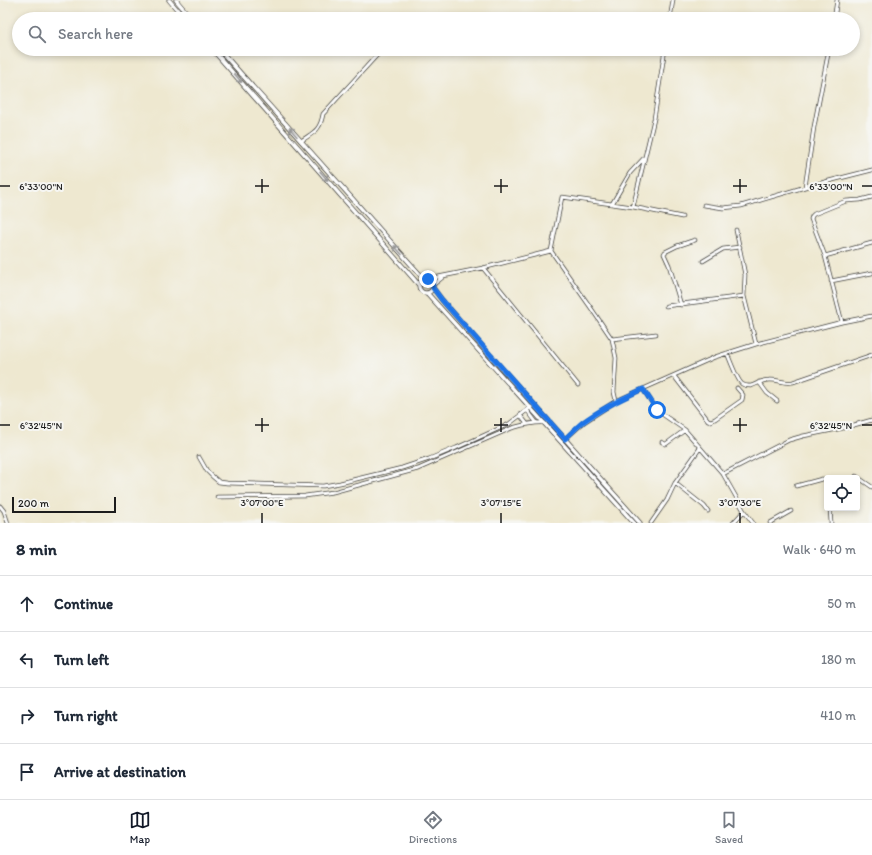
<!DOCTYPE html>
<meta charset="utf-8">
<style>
:root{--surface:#fff;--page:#f6f6f7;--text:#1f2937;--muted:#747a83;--line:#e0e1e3;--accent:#111827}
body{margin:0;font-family:Itim,sans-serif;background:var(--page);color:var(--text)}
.controls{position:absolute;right:12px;bottom:12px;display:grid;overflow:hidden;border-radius:4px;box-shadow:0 2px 6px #0003}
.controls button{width:36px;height:36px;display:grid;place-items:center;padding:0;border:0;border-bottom:1px solid var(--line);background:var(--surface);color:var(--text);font:20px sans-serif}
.scale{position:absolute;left:12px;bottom:10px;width:104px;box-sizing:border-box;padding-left:4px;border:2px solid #1c1c1c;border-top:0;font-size:11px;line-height:14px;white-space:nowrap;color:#1c1c1c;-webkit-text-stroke:3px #f6f6f2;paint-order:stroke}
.stop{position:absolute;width:12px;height:12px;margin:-9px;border:3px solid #1a73e8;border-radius:50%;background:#fff}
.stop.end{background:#1a73e8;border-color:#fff;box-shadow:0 1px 4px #0008}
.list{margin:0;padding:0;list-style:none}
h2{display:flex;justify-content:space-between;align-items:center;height:52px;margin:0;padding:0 16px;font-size:17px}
h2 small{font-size:13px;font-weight:400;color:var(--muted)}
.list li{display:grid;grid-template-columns:26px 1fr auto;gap:12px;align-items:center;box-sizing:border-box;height:56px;padding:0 16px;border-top:1px solid var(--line)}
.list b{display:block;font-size:15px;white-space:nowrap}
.list em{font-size:13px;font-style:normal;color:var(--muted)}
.icon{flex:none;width:22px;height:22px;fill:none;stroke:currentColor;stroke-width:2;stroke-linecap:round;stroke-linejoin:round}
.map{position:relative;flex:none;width:872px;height:523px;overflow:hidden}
.search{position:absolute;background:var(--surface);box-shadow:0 2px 6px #0003;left:12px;right:12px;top:12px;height:44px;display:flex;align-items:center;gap:10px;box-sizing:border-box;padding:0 14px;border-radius:22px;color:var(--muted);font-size:15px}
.sheet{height:276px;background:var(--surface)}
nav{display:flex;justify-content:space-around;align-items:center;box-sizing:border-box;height:56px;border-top:1px solid var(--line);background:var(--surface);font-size:11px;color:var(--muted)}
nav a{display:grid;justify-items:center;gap:2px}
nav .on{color:var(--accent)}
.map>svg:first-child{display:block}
</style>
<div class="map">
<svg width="872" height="523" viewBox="0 0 872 523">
<rect width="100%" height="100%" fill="#f6f6f2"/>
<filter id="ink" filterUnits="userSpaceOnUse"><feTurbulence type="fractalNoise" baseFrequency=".025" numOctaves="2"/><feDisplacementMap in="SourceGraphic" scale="8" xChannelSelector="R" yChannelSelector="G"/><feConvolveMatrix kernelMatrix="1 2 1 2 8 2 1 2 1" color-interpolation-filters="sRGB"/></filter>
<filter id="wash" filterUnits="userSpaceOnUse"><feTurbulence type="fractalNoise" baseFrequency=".012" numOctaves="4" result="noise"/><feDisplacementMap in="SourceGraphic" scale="16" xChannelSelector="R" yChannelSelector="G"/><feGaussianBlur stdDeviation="0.9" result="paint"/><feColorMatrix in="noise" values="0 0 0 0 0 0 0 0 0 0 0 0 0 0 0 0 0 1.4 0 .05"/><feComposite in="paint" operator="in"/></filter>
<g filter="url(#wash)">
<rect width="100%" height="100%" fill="#eee8d0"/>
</g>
<g filter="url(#ink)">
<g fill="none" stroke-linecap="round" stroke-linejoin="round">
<defs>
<path id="minor" d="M670 19 673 0
M834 19 837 0
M301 141C314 132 320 131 323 114L379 53
M805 187 814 127 829 49
M612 204 630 173 644 158
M704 205 723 208 741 206 805 187 872 170
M633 207 682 217
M736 230 745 275 744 296 756 344
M551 251 591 308 612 339 616 358 614 392 616 401
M825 256 811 219 812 216 814 214 846 201 860 200 872 197
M703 261 723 249 740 247
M483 268 578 385
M428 279 483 268 551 251 562 197 633 207 654 119 665 49
M831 281 872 273
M433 285 443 277
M681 305 669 265 664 254 665 252 677 246 695 240
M666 306 744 296
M842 322 825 256 872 243
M612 339 656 334
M727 353C730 360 737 380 742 384 745 386 748 386 751 386 757 384 762 380 769 380 778 379 784 384 793 382L872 355
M674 376 708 420 711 421 715 419 742 400 743 395 737 388
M759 382 767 393 777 401
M643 389 657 410 662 414 685 430 723 474 744 511 753 523
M527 410 536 422
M520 415 527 424
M565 439 584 422 616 401 715 357 756 344 842 322 872 316
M662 442 665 444H666L685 430
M199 457 207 471 212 476 219 482 227 483 323 486 340 483 402 468 429 459 456 448 509 424 531 407
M723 474 789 440 803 436 843 428 872 420
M856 476 872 487
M675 483 704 506 708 511
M796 486 822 479H825L827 483
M217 497 305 496 333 492 418 469 512 428C523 425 533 422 545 423
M0 506 4 511 8 523
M830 508 831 523
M651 523 667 500 675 483 700 448
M733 523 744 511
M770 523 791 511"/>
<path id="tertiary" d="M169 0 185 19
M176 0 192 19
M212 49 419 285
M219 49 424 279
M419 286a7 7 0 1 1 14 0a7 7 0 1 1-14 0Z
M433 288 442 300 482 346 640 523
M427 293 634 523"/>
</defs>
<!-- minor casing -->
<use href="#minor" stroke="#3c3b37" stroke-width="4.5"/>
<!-- tertiary casing -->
<use href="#tertiary" stroke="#3c3b37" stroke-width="5"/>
<!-- minor -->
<use href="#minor" stroke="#fff" stroke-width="3"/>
<!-- tertiary -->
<use href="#tertiary" stroke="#fff" stroke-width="3.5"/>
</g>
<!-- one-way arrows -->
<defs><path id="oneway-shaft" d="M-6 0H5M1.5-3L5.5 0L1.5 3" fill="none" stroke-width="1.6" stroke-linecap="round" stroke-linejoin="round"/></defs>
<g stroke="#999">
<use href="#oneway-shaft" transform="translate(238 78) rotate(49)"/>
<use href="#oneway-shaft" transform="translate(293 132) rotate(-132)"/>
<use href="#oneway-shaft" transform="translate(324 176) rotate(49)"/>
<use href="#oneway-shaft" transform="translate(398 250) rotate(-132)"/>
</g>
</g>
<g fill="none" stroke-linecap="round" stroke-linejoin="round" filter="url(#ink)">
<!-- route -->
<path stroke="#1a73e8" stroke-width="5" d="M428 279C432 281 433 284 433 288L442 300 565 439C571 433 577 427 583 422 602 408 623 398 643 389L657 410"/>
</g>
<!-- ticks -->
<path fill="none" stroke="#1c1c1c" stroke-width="1.5" d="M262 179V193M501 179V193M740 179V193M0 186H10M255 186H269M494 186H508M733 186H747M862 186H872M262 418V432M501 418V432M740 418V432M0 425H10M255 425H269M494 425H508M733 425H747M862 425H872M262 513V523M501 513V523M740 513V523"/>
<g font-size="10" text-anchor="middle" fill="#1c1c1c" stroke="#f6f6f2" stroke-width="4" stroke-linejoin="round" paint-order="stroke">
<text x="41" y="190">6°33'00"N</text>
<text x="831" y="190">6°33'00"N</text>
<text x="41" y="429">6°32'45"N</text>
<text x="831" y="429">6°32'45"N</text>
<text x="262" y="506">3°07'00"E</text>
<text x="501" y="506">3°07'15"E</text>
<text x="740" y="506">3°07'30"E</text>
</g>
</svg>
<div class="controls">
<button><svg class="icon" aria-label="locate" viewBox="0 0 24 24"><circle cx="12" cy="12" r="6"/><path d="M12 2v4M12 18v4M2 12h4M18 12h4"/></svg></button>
</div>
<div class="scale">200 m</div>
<div class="stop" style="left:657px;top:410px"></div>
<div class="stop end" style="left:428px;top:279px"></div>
<div class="search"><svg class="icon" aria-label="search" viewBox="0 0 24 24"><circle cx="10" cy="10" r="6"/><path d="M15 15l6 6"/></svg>Search here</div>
</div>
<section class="sheet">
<h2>8 min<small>Walk · 640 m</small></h2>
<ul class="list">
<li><svg class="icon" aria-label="ahead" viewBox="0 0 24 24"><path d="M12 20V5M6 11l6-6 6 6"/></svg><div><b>Continue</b></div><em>50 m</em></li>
<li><svg class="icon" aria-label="left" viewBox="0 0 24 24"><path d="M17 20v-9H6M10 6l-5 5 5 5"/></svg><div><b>Turn left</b></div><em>180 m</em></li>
<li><svg class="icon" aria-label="right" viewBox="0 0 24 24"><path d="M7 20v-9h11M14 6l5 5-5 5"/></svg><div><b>Turn right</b></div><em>410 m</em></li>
<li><svg class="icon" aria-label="arrive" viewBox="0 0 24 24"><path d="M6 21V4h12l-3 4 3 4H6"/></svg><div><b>Arrive at destination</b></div></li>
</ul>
</section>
<nav>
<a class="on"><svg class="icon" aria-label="map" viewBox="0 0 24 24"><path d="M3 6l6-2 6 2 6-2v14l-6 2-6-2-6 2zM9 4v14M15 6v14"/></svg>Map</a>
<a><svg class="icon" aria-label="directions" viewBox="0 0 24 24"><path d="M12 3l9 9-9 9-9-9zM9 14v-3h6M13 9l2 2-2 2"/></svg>Directions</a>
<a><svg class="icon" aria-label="saved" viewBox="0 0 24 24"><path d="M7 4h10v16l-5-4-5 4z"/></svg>Saved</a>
</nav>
